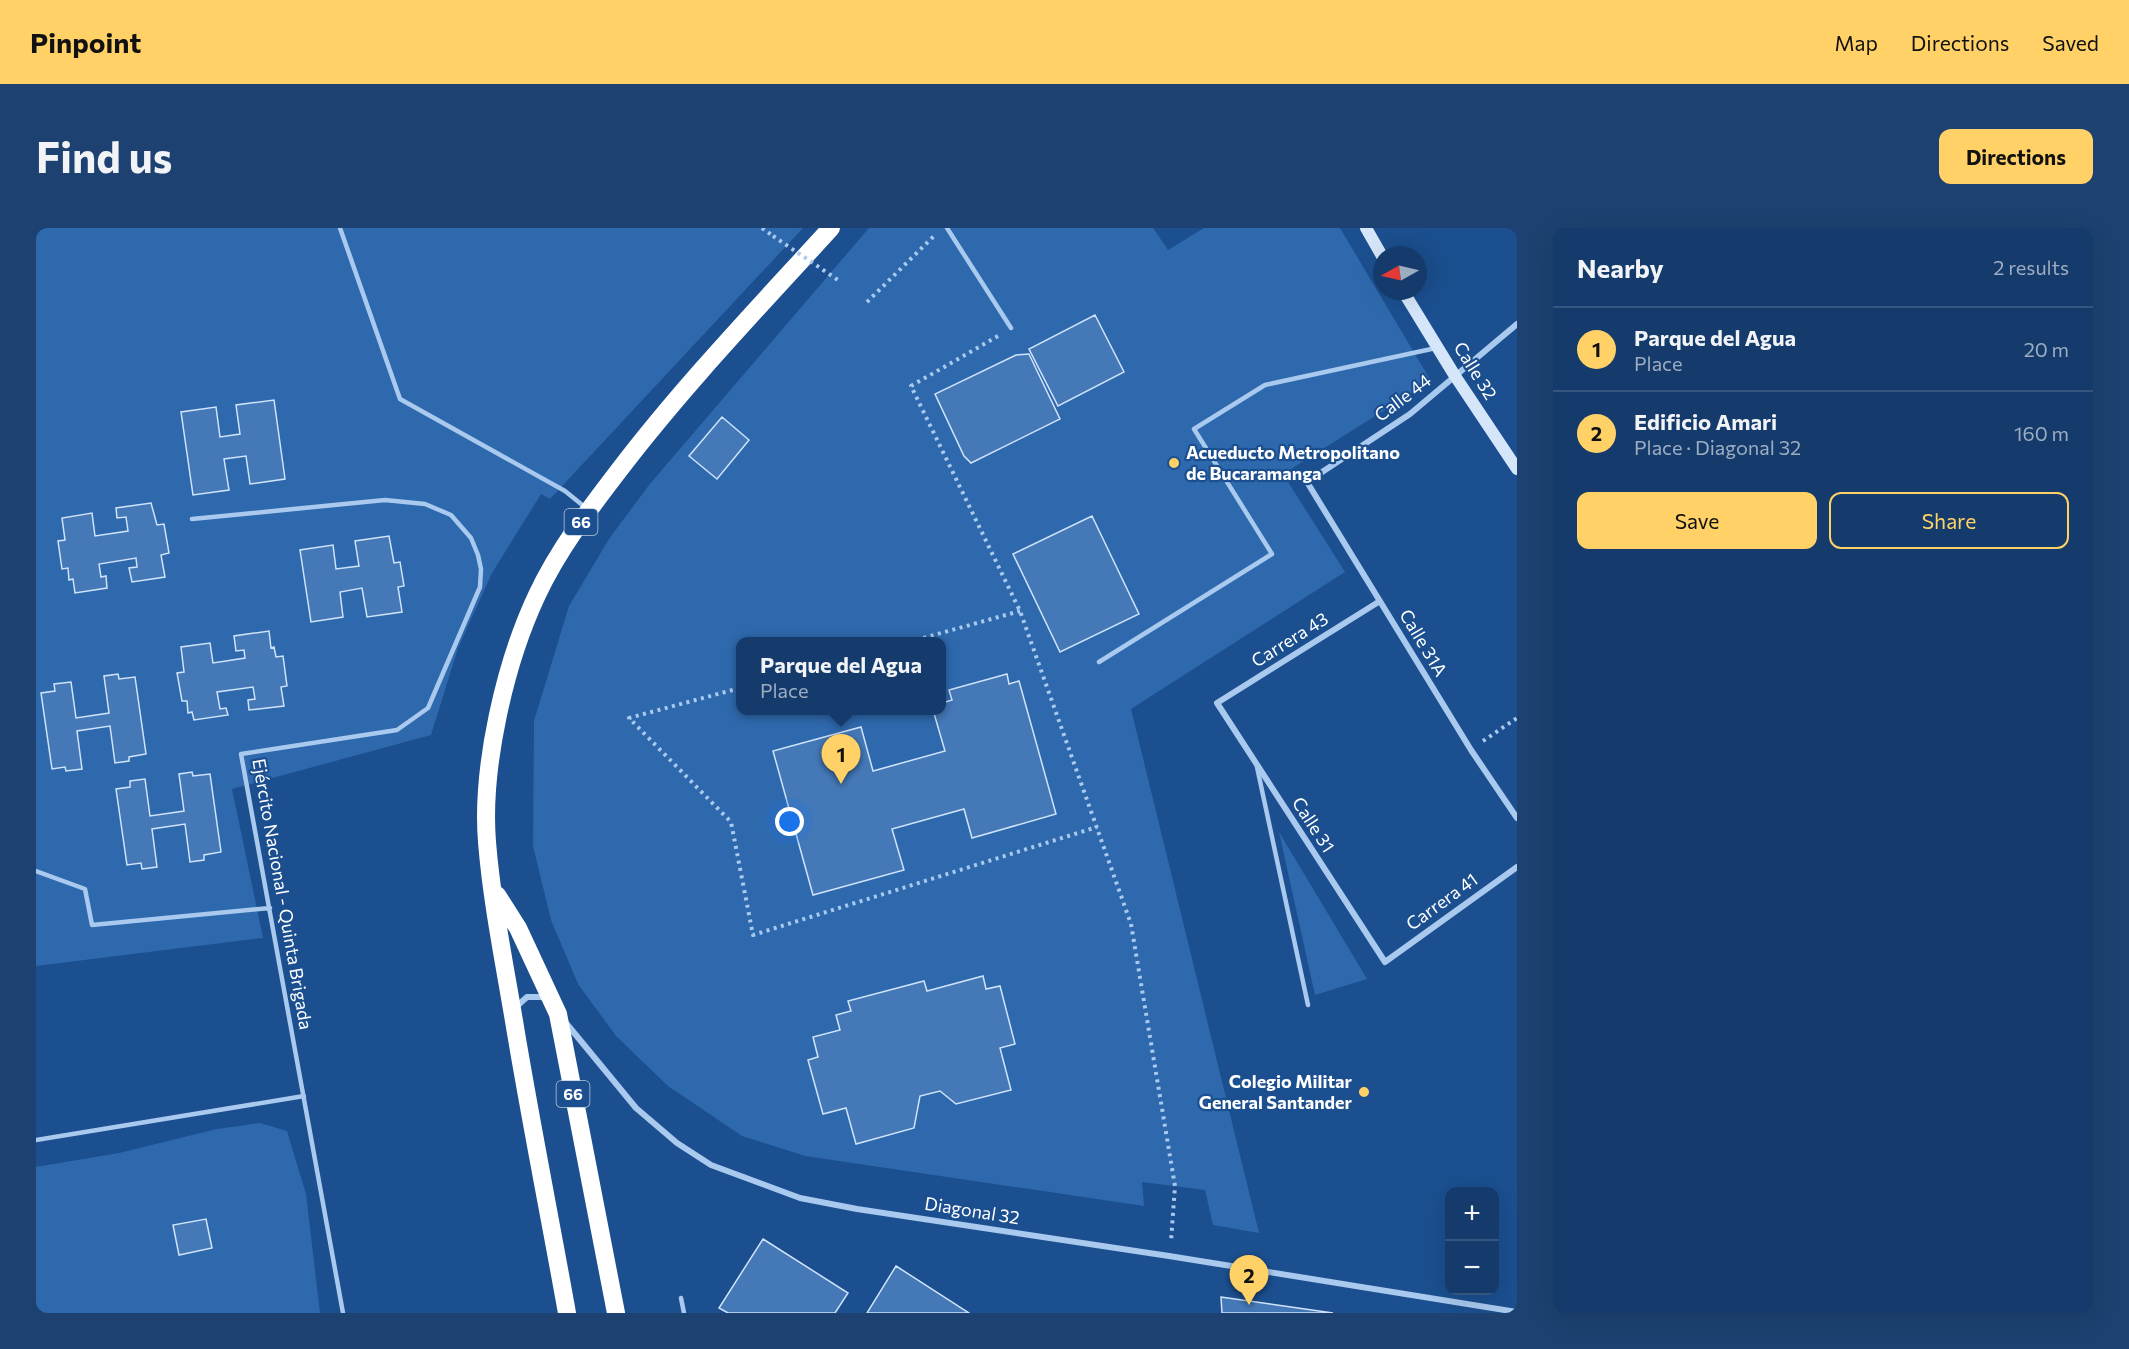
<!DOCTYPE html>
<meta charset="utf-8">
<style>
:root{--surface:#143b6b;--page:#1d4271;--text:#f1f3f6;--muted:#9dadc1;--line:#33557e;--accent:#ffd166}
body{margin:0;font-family:Commissioner,sans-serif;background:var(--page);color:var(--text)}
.controls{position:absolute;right:18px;bottom:18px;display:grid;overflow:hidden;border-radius:12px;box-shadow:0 6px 24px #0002}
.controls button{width:54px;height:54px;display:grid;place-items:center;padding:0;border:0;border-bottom:2px solid var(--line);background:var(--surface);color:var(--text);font:30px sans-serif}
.compass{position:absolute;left:1337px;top:18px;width:54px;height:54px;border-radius:50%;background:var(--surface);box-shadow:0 6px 24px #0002;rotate:262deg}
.you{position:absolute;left:754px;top:594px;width:21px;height:21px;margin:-15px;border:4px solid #fff;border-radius:50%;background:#1a73e8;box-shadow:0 0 0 9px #1a73e833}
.badge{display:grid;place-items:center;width:39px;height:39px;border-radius:50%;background:var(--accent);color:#111;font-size:20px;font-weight:700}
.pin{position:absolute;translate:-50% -50px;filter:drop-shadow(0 2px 3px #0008)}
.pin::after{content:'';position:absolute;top:32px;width:21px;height:18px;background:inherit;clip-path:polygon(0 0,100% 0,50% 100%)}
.popup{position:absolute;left:700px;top:409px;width:210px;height:78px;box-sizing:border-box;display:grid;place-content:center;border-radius:12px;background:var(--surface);filter:drop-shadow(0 2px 4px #0005);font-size:20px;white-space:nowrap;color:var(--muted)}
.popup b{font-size:22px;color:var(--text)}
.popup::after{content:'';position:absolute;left:50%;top:100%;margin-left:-12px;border:12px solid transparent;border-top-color:var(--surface)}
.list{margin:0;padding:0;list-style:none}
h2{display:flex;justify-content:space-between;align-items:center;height:78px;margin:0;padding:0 24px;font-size:26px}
h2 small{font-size:20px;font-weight:400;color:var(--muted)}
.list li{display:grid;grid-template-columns:39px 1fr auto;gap:18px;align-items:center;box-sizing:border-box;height:84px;padding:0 24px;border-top:2px solid var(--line)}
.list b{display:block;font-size:22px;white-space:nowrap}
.list p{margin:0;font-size:20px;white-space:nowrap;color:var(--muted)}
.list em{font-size:20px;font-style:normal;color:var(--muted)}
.actions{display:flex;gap:12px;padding:18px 24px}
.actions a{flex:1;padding:14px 0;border:2px solid var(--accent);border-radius:12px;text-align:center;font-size:21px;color:var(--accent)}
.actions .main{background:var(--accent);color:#111}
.map{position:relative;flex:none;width:1481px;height:1085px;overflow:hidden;border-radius:12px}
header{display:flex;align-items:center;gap:36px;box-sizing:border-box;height:84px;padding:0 30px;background:var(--accent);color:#111}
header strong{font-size:28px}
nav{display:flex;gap:33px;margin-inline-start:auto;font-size:21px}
.intro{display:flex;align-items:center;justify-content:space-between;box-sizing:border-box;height:144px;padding:0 36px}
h1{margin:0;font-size:42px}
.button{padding:15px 27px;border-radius:12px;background:var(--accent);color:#111;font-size:21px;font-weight:700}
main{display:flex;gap:36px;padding:0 36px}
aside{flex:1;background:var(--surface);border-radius:12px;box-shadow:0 6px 24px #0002}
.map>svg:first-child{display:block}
</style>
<header>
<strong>Pinpoint</strong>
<nav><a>Map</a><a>Directions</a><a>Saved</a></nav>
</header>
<div class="intro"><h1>Find us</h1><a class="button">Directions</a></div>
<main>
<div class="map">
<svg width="1481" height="1085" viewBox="0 0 1481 1085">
<rect width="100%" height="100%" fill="#1b4f8f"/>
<!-- green -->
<path fill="#2e69ad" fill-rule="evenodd" d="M0 0H767L514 271 505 266 456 345 422 420 395 507 196 561 227 710 0 738Z
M833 0H1117L1132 22 1168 0H1304L1395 153 1247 246 1309 344 1095 481 1223 1005 1177 997 1169 962 1106 954 1108 978 769 928 706 908 632 858 580 808 542 756 515 692 497 618 498 493 533 378 573 311 613 257ZM704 414H906V482H704Z
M1243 604 1331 751 1279 767Z
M224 895 251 903 270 966 284 1085H0V939L83 925 181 901Z"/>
<!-- building -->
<path fill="#4478b7" stroke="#cfe3fa" stroke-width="1.5" d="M1059 87 1088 144 1022 178 993 121Z
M993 126 1024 191 935 235 928 228 899 166 980 127Z
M238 172 249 251 214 256 210 228 188 231 193 262 157 267 145 184 180 179 184 209 204 206 200 177Z
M686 189 713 212 681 251 653 228Z
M115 275 121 297 128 296 133 325 125 327 129 349 96 354 93 340 101 339 100 330 63 336 65 349 70 348 71 360 39 365 37 351 33 352 32 340 26 341 22 313 29 312 26 290 56 285 59 308 92 303 90 289 81 290 80 280Z
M1056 288 1103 386 1024 424 977 326Z
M353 308 358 335 364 334 368 358 362 359 366 384 331 389 326 360 304 364 307 389 275 394 264 322 297 317 300 341 323 338 319 313Z
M233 403 235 420 238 419 240 429 247 428 251 458 245 459 248 478 213 482 212 472 219 471 217 459 181 464 184 481 190 480 192 487 158 492 156 484 152 485 151 473H146L141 445 148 444 145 419 174 415 177 435 209 430 208 422 200 423 198 408Z
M82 446 83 451 99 449 110 526 93 529V533L79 535 74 498 41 503 46 541 30 543 29 539 16 541 5 465 19 463 18 456 35 454 40 490 73 485 68 448Z
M971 446 973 456 983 453 1020 586 936 610 928 581 856 601 868 642 777 667 737 523 825 499 837 543 909 523 897 482H906V475L916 472 913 462Z
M156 544 157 548 174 546 185 624 168 627V632L154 634 149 596 116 601 121 639 106 641 105 635 91 637 80 561 94 559V553L109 551 114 588 148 583 143 546Z
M947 748 950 761 964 758 979 816 964 820 975 862 920 876 904 863 884 868 878 900 820 916 810 880 787 886 772 832 782 829 777 809 804 802 800 787 815 783 812 773 888 753 891 763Z
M170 991 176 1020 143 1027 137 997Z
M727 1011 812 1065 799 1085H692L683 1080Z
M860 1038 933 1085H831Z
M1185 1069 1297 1085H1186Z"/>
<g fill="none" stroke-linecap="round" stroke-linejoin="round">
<!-- path -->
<path stroke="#a9c9ee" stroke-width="4" stroke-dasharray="3 4.5" stroke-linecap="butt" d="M726 0 737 8
M831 74 899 7
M962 108 875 158 984 383 1095 696 1139 958 1135 1013
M873 414 984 383
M704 460 593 490 695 594 717 707 1061 599
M1447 513 1481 490"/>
<!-- lane -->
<path stroke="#a9c9ee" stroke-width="4.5" d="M304 0 364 171 529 263 550 280
M911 0 975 100
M156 291 349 272 389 276 415 287 435 310 442 327 445 341 444 359 392 480 361 502 205 526 307 1085
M1063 434 1236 326 1158 201 1229 157 1400 120
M1221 539 1272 777
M0 643 49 661 56 697 234 680
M0 912 268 868
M645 1070 648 1085"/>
<!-- street -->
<path stroke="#a9c9ee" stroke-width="6" d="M1481 96 1374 186 1271 254 1435 522 1481 590
M1344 373 1181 475 1349 734 1481 639
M480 782 481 778 491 769H506L510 771
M530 795 600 880 641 915 675 937 764 970 821 981 1133 1028 1481 1084"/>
<!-- secondary -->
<path stroke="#d6e6fa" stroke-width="12" d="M1330 0 1346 28
M1367 63 1419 148 1481 241"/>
<!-- highway -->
<path stroke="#fff" stroke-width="18" d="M461 667 482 700 522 786 580 1085
M531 1085C514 990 495 895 479 799 469 738 456 676 451 614 445 539 469 435 501 367 522 322 554 280 584 241 649 156 723 79 795 0"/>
<!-- path-bridge -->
<path stroke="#a9c9ee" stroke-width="4" stroke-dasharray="3 4.5" stroke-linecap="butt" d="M737 8 802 52"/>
</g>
<!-- markers -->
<g fill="#ffd166" stroke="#1b4f8f" stroke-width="2">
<circle cx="1138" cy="235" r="6"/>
<circle cx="1328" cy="864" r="6"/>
</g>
<g text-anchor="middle" stroke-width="4.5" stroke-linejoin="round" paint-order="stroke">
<!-- shield labels -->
<g fill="#1b4f8f" stroke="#bbcadd" stroke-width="1.5">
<rect x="528.5" y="281" width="33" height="26" rx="4.5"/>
<rect x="520.5" y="853" width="33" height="26" rx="4.5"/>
</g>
<g font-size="16" font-weight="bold" fill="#fff">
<text x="545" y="300">66</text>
<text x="537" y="872">66</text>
</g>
<!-- street labels -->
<g font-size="18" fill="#fff" stroke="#1b4f8f">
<text transform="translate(1439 143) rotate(58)" y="6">Calle 32</text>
<text transform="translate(1367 170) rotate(-37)" y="6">Calle 44</text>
<text transform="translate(1254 412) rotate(-32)" y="6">Carrera 43</text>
<text transform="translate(1387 415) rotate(59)" y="6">Calle 31A</text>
<text transform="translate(1277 597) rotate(57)" y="6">Calle 31</text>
<text transform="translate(246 666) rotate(80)" y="6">Ejército Nacional - Quinta Brigada</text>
<text transform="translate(1406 674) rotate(-36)" y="6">Carrera 41</text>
<text transform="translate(936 983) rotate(9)" y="6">Diagonal 32</text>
</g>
<!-- poi labels -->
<g font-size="18" font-weight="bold" fill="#fff" stroke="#1b4f8f" text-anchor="start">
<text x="1150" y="231">Acueducto Metropolitano<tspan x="1150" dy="21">de Bucaramanga</tspan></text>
<text x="1316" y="860" text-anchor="end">Colegio Militar<tspan x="1316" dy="21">General Santander</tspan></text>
</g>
</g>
</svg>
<div class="controls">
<button>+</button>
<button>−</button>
</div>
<svg class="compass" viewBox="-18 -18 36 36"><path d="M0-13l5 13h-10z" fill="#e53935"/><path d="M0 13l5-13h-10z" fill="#9dadc1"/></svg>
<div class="you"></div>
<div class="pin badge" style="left:805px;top:556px">1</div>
<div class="popup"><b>Parque del Agua</b>Place</div>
<div class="pin badge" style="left:1213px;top:1077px">2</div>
</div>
<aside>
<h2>Nearby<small>2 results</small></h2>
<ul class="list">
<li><span class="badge">1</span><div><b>Parque del Agua</b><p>Place</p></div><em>20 m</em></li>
<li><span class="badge">2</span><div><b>Edificio Amari</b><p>Place · Diagonal 32</p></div><em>160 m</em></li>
</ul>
<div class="actions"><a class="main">Save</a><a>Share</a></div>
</aside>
</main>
